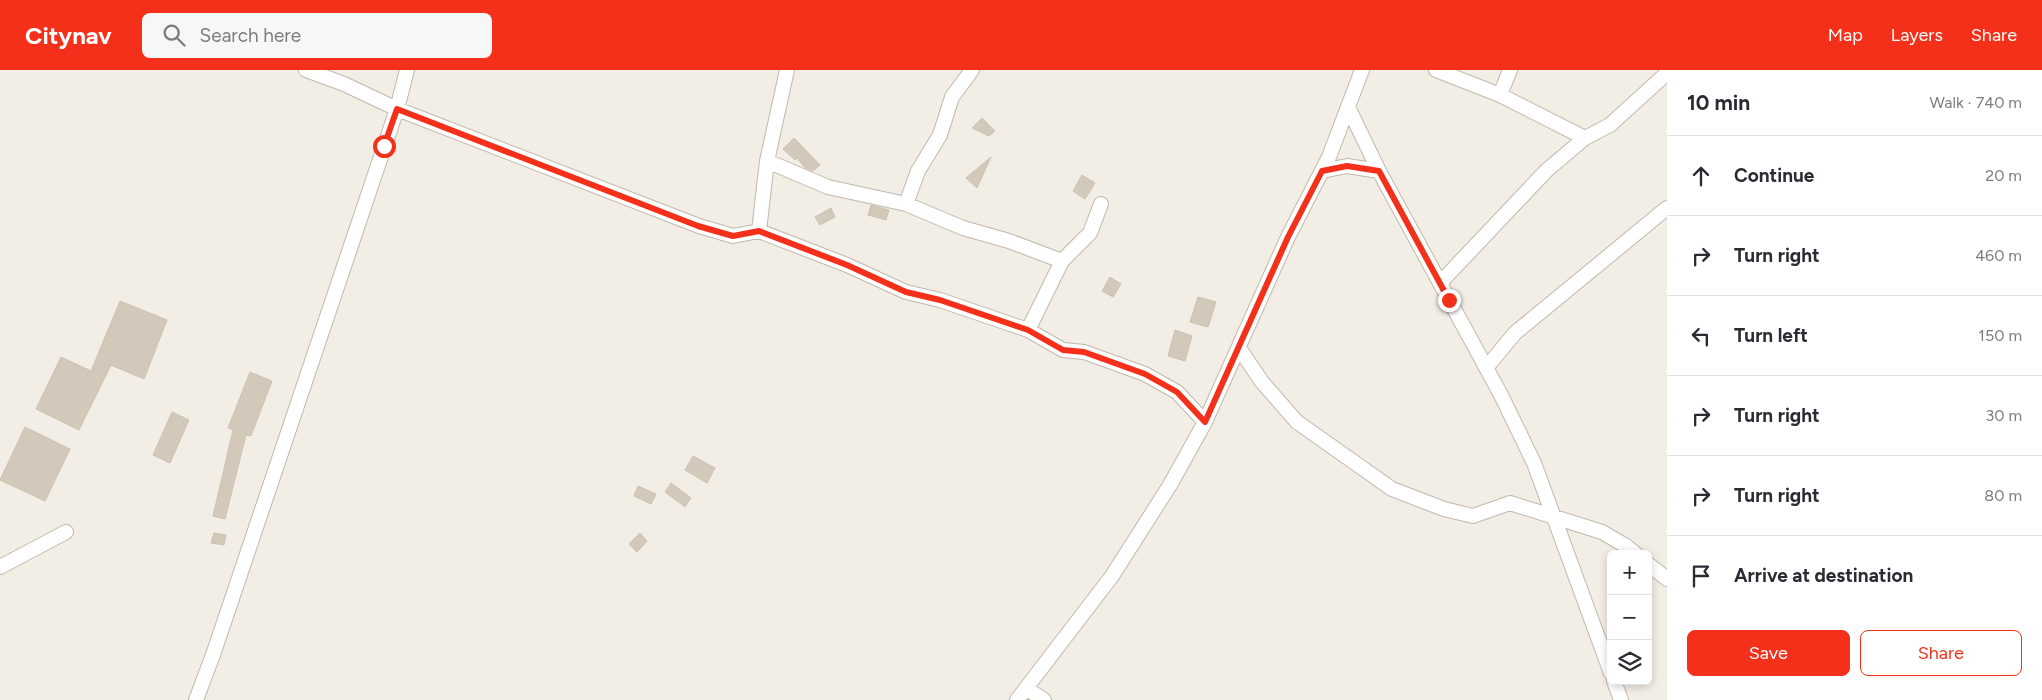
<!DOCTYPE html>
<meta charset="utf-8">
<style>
:root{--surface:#fff;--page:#f7f7f7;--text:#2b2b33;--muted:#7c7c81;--line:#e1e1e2;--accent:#f4301b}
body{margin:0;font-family:Figtree,sans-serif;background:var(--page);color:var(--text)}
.controls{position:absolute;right:15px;bottom:15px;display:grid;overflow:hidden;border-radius:8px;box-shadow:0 2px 8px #0003}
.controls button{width:45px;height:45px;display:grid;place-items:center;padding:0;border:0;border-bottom:1px solid var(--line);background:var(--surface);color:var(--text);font:25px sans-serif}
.stop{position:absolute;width:15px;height:15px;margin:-11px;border:4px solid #f4301b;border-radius:50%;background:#fff}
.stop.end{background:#f4301b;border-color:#fff;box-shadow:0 1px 5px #0008}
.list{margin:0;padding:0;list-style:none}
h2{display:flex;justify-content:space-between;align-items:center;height:65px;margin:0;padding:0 20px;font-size:21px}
h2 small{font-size:16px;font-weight:400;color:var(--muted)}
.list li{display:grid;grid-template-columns:32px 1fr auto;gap:15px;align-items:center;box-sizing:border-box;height:80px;padding:0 20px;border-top:1px solid var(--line)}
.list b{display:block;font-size:19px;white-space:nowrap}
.list em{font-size:16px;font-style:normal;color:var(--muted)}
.actions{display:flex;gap:10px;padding:15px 20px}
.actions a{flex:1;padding:11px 0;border:1px solid var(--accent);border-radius:8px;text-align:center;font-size:18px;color:var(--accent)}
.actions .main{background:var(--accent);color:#fff}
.icon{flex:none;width:28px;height:28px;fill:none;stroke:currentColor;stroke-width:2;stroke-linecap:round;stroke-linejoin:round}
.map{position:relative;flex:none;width:1667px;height:630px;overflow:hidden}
header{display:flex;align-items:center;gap:30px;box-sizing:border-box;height:70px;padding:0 25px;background:var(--accent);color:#fff}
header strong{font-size:24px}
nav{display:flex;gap:28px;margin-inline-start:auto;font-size:18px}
.search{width:350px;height:45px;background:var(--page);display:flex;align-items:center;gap:12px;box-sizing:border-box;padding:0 18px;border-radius:8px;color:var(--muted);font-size:19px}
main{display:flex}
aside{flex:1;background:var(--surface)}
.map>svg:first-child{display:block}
</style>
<header>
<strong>Citynav</strong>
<div class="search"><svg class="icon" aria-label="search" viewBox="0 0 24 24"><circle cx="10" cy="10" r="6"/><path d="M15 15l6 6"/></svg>Search here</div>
<nav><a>Map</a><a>Layers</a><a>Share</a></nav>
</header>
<main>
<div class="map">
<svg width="1667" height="630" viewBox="0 0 1667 630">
<rect width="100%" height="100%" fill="#f2eee5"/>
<!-- building -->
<path fill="#d3c9bb" stroke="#cec0af" d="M982 48 995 61 989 66 972 58Z
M794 68 820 95 813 101 805 98 797 88 795 90 783 79Z
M991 87 977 118 966 108Z
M1082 105 1095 113 1085 129 1073 121Z
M871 135 889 140 886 150 868 145Z
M831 138 835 147 820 155 815 147Z
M1110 207 1121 214 1113 227 1102 221Z
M1198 227 1216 232 1208 257 1190 252Z
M120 231 167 250 144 309 111 295 79 360 36 339 61 287 91 301Z
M1175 260 1192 266 1185 291 1168 286Z
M250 302 272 311 251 366 246 365 225 449 213 446 233 360 228 358Z
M172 342 189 350 170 393 153 385Z
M25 357 70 379 45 431 0 410Z
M693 386 715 398 707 413 685 400Z
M671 413 691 428 685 437 665 422Z
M638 416 656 424 651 434 634 426Z
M214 463 226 465 224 475 211 473Z
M640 463 647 471 637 482 629 474Z"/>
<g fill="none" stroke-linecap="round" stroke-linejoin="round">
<defs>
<path id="street" d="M306 0 344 14 397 39 699 156 733 166 759 161 767 91 787 0
M1436 0 1500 25 1585 68
M1500 25 1510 0
M1348 37 1379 101 1501 325 1534 393 1611 603
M767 91 828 117 906 134 963 158 1009 171 1062 191
M1322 101 1347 96 1379 101
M906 134 918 101 940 65 952 27 972 0
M759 161 847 195 906 222 940 230 1028 260 1063 280 1084 282 1145 304 1177 322 1205 352
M1440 213 1547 100 1585 68 1610 55 1667 3
M1028 260 1062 191 1090 163 1101 134
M1239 278 1262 312 1297 352 1392 419 1444 439 1473 446 1510 433 1602 462 1626 476 1636 484
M1486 298 1515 263 1667 138
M1648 494 1667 509
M0 497 66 462
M1614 611 1621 630
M1027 619 1044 630
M196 630 214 582 397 39 407 0
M1017 630 1112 506 1170 415 1205 352 1288 167 1329 87 1362 0"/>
</defs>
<!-- street casing -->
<use href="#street" stroke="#c0b8ab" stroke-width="16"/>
<!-- street -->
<use href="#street" stroke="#fff" stroke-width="14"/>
</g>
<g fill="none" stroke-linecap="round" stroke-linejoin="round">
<!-- route -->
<path stroke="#f4301b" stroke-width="6" d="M384 76 397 39 698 156 733 166 759 161 847 195 906 222 940 230 1028 260 1063 280 1084 282 1145 304 1177 322 1205 352 1288 167 1322 101 1347 96 1379 101 1449 230"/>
</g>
</svg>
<div class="controls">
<button>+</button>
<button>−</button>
<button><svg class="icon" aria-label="layers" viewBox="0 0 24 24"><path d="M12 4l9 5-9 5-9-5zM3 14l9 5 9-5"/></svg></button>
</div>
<div class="stop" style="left:384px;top:76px"></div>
<div class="stop end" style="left:1449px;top:230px"></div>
</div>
<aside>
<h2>10 min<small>Walk · 740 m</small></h2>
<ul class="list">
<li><svg class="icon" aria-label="ahead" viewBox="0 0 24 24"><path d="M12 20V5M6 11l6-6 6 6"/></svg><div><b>Continue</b></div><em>20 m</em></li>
<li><svg class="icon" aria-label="right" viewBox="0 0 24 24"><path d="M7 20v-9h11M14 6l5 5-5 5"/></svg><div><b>Turn right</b></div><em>460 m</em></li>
<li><svg class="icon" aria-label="left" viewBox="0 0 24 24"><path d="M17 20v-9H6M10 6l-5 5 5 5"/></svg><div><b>Turn left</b></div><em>150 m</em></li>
<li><svg class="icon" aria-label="right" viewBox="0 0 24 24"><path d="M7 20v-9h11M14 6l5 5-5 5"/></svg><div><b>Turn right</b></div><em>30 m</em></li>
<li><svg class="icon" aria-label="right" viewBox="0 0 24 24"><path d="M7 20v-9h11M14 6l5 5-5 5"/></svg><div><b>Turn right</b></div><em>80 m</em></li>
<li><svg class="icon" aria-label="arrive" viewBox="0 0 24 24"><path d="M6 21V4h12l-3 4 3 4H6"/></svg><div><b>Arrive at destination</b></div></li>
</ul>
<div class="actions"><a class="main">Save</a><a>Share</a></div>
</aside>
</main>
